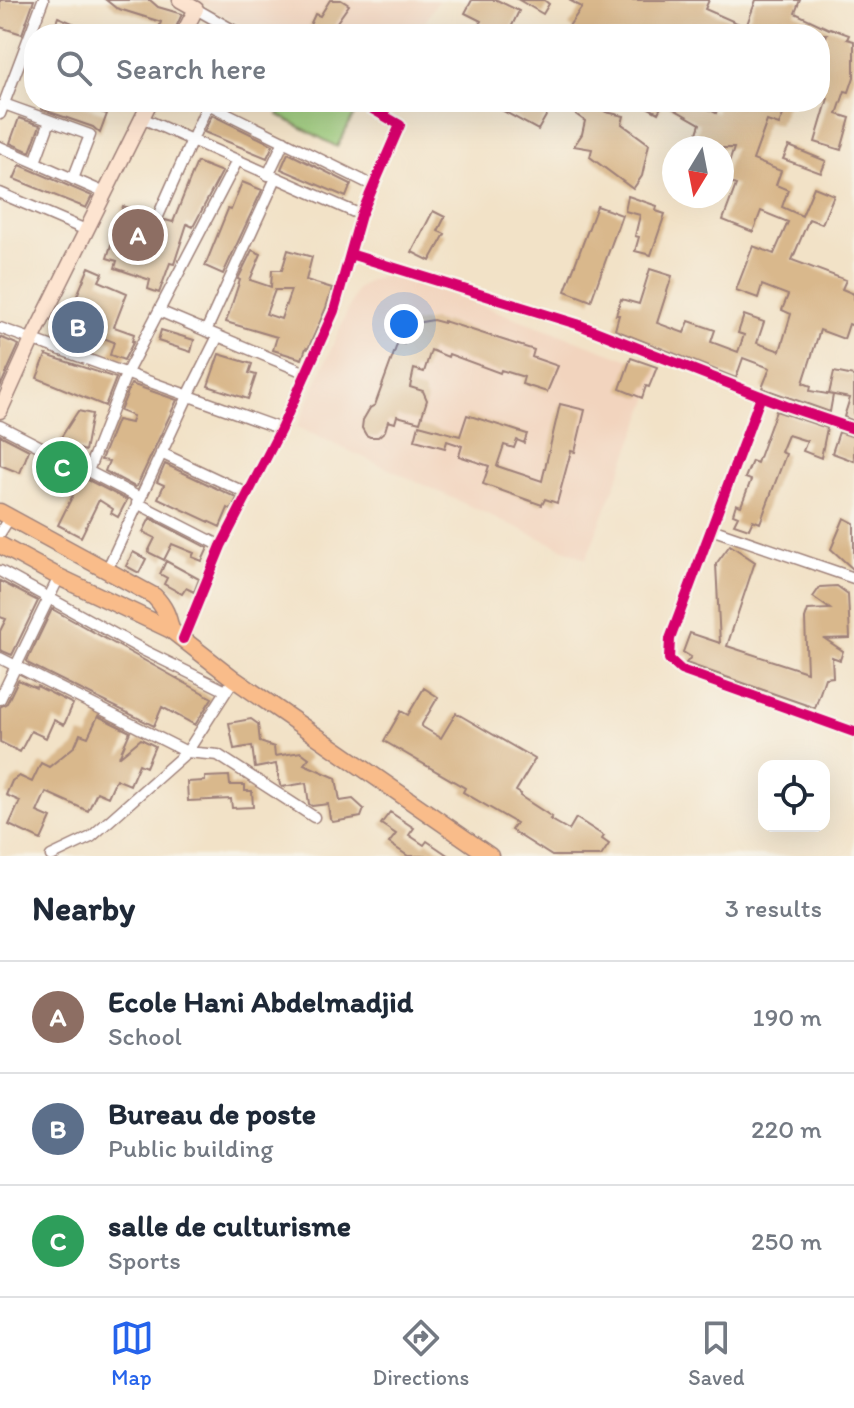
<!DOCTYPE html>
<style>
:root{--surface:#fff;--page:#f2f2f3;--text:#1f2937;--muted:#747a83;--line:#e0e1e3;--accent:#2563eb}
body{margin:0;font-family:Itim,sans-serif;background:var(--page);color:var(--text)}
.controls{position:absolute;right:24px;bottom:24px;display:grid;overflow:hidden;border-radius:16px;box-shadow:0 8px 32px #0002}
.controls button{width:72px;height:72px;display:grid;place-items:center;padding:0;border:0;border-bottom:2px solid var(--line);background:var(--surface);color:var(--text);font:40px sans-serif}
.compass{position:absolute;left:662px;top:136px;width:72px;height:72px;border-radius:50%;background:var(--surface);box-shadow:0 8px 32px #0002;rotate:190deg}
.you{position:absolute;left:404px;top:324px;width:28px;height:28px;margin:-20px;border:6px solid #fff;border-radius:50%;background:#1a73e8;box-shadow:0 0 0 12px #1a73e833}
.badge{display:grid;place-items:center;width:52px;height:52px;border-radius:50%;background:var(--accent);color:#fff;font-size:26px;font-weight:700}
.pin{position:absolute;translate:-50% -50%;border:4px solid #fff;box-shadow:0 2px 8px #0006}
.list{margin:0;padding:0;list-style:none}
h2{display:flex;justify-content:space-between;align-items:center;height:104px;margin:0;padding:0 32px;font-size:34px}
h2 small{font-size:26px;font-weight:400;color:var(--muted)}
.list li{display:grid;grid-template-columns:52px 1fr auto;gap:24px;align-items:center;box-sizing:border-box;height:112px;padding:0 32px;border-top:2px solid var(--line)}
.list b{display:block;font-size:30px;white-space:nowrap}
.list p{margin:0;font-size:26px;white-space:nowrap;color:var(--muted)}
.list em{font-size:26px;font-style:normal;color:var(--muted)}
.icon{flex:none;width:44px;height:44px;fill:none;stroke:currentColor;stroke-width:2;stroke-linecap:round;stroke-linejoin:round}
.map{position:relative;flex:none;width:854px;height:856px;overflow:hidden}
.search{position:absolute;background:var(--surface);box-shadow:0 8px 32px #0002;left:24px;right:24px;top:24px;height:88px;display:flex;align-items:center;gap:20px;box-sizing:border-box;padding:0 28px;border-radius:32px;color:var(--muted);font-size:30px}
.sheet{height:440px;background:var(--surface)}
nav{display:flex;justify-content:space-around;align-items:center;box-sizing:border-box;height:112px;border-top:2px solid var(--line);background:var(--surface);font-size:22px;color:var(--muted)}
nav a{display:grid;justify-items:center;gap:4px}
nav .on{color:var(--accent)}
.map>svg:first-child{display:block}
</style>
<div class="map">
<svg width="854" height="856" viewBox="0 0 854 856">
<rect width="100%" height="100%" fill="#f7f3e8"/>
<filter id="ink" filterUnits="userSpaceOnUse"><feTurbulence type="fractalNoise" baseFrequency=".0125" numOctaves="2"/><feDisplacementMap in="SourceGraphic" scale="16" xChannelSelector="R" yChannelSelector="G"/><feConvolveMatrix kernelMatrix="1 2 1 2 8 2 1 2 1" color-interpolation-filters="sRGB"/></filter>
<filter id="wash" filterUnits="userSpaceOnUse"><feTurbulence type="fractalNoise" baseFrequency=".006" numOctaves="4" result="noise"/><feDisplacementMap in="SourceGraphic" scale="32" xChannelSelector="R" yChannelSelector="G"/><feGaussianBlur stdDeviation="1.8" result="paint"/><feColorMatrix in="noise" values="0 0 0 0 0 0 0 0 0 0 0 0 0 0 0 0 0 1.4 0 .05"/><feComposite in="paint" operator="in"/></filter>
<g filter="url(#wash)">
<rect width="100%" height="100%" fill="#f2e2c7"/>
<!-- built -->
<path fill="#f2d4be" d="M196 0H438L418 34H257Z
M385 275 401 276 660 371 586 559 297 427 357 289 370 280Z"/>
<!-- green -->
<path fill="#9bcb7a" stroke="#727552" stroke-width="2" d="M285 102H335L355 113 337 147 278 115Z"/>
<g id="blocks">
<!-- building -->
<path fill="#d9b88c" fill-rule="evenodd" d="M0 0H34L22 34 0 27Z
M106 0H150L158 7 182 14 173 34H157L161 22 116 8Z
M330 0H341L349 5 337 22 331 34H306L315 14 320 16Z
M472 0H497L519 11 508 34H474L481 21 465 13Z
M519 0H544L549 4 543 14Z
M569 0H709L705 9 746 27 756 0H800L795 13 829 29 830 28 849 35 847 39 854 41V77L849 92 845 91 837 114 850 118 841 150 815 142 828 98 820 95V54L827 34H580L569 26 582 7Z
M58 17 99 34H52Z
M43 102H70L107 114 100 133 93 127 41 109Z
M501 102H554L538 130 498 108Z
M559 102H592L606 112 624 116 622 124 649 144 642 176 633 189 590 157 592 149 574 146 582 134 585 121Z
M638 102H696L716 113 720 102H788L779 125 767 121 753 160 781 171 776 185 788 190 782 207 802 216 814 187 834 195 822 224 809 219 792 260 846 280 842 289 854 294V326L849 324 844 339 820 330 803 383 811 386 810 391 833 395 830 412 762 388 770 368 743 358 736 378 615 330 619 315H616L621 299 639 304 650 269 672 276 657 323 684 333 689 321 715 330 711 342 738 352 744 335 738 333 744 315 764 322 757 343 780 351 791 314 782 310 788 295 762 285 758 298 736 290 753 246 774 254 788 222 761 211 753 232 723 220 736 185 723 181 734 148H692L700 124 663 103 658 113Z
M212 115 273 145 267 158 204 132Z
M19 118 40 125 30 152 10 143Z
M789 146 826 161 821 173 783 159Z
M288 153 351 184 346 197 281 169Z
M197 162 222 172 193 227 187 224 174 264 170 263 159 293 148 289 150 280 115 268 117 261 107 258 123 206 150 215 147 225 152 231 160 229 165 220 173 222Z
M20 165 92 196 86 208 14 179Z
M242 182 262 190 223 274 205 266 228 209 231 210Z
M628 196 657 206 656 211 665 214 651 255 635 251 639 237 635 236 640 215 625 211Z
M597 206 622 215 591 301 565 291Z
M433 211 445 217 438 231 445 234 430 261 412 252Z
M252 250 261 254 250 280 271 287 272 270H282L288 250 312 257 306 280 332 288 326 308 308 349 306 348 302 359 273 350 277 337 226 322 240 280 238 279ZM275 290H291L281 319 266 314Z
M89 267 103 273 99 281 127 293 114 327 134 334 132 341H134L124 360 110 355 114 342 96 335 94 340 84 343 82 336 76 334 68 336 62 316 66 306 71 305 74 298H76Z
M433 320 444 323V321L534 350 532 357 558 366 547 392 522 384 524 377 501 370 500 373 449 354 448 357 431 350 424 372 414 369 410 387 423 391 427 400 420 422 397 416 395 423 388 421 385 431 378 437H370L366 435 362 428 363 420 370 408 375 405 398 342 404 344 409 333 407 330 410 324Z
M161 330 194 340 191 352 158 341Z
M0 337 19 345 0 387Z
M219 354 252 364 249 373 256 375 248 399 208 386Z
M46 355 116 378 105 406 37 378Z
M631 358 657 367 649 387 646 386 642 398 620 389Z
M834 372 854 376V421L844 417 850 398 829 394Z
M131 384 177 400 137 486 135 487 105 471 109 461 101 460 117 420 131 423 133 416 120 411Z
M560 404 585 410 575 452 571 451 557 503 545 499 542 505 483 484 489 466 459 456 462 446 447 441 445 448 415 440 419 425 460 436 467 415 527 434 524 443 517 440 514 448 504 445 497 466 542 481Z
M78 411 92 414 85 451 71 446 60 439Z
M776 411 827 428 821 458 803 451 807 441 788 435 781 452 786 454 760 523 753 520 749 529 734 524 738 516 733 514 736 504 741 506 751 480 745 478 752 461 757 463Z
M839 432 854 437V461L832 453Z
M0 435 29 450 20 473 0 465Z
M165 464 237 498 231 510 228 508 220 527 158 498 164 485 157 482Z
M61 466 127 500 118 517 111 513 113 509 99 500 81 537 58 525 73 495 52 485Z
M150 518 208 548 202 561 192 557 194 553 172 544 164 560 148 552 155 538 143 532Z
M844 518 854 523V570L831 549Z
M730 545 755 562 727 646 807 672 805 619 808 610 830 609 813 597 820 587 837 586 848 594 850 638 825 639 843 651 840 660 832 657 833 677 825 678 815 708 686 663 691 657 683 652 690 633 720 643 716 564Z
M133 552 146 559 139 573 126 566Z
M166 561 199 579 194 592 186 588 182 594 164 584 167 578 160 574Z
M0 581 38 601 12 655 0 650V631L6 619 0 617Z
M52 609 212 698 195 725 162 707 154 726 29 664 27 661Z
M18 680 36 688 37 686 73 704 64 725 54 720 46 738 31 731 20 752 0 742V707L7 703Z
M424 688 438 697 421 726 441 738 456 713 535 759 516 791 521 794 520 796 552 817 550 819 569 830 576 818 604 836 602 839 609 844 601 856H552L511 830 516 823 463 792 465 788 384 741 401 711 408 715Z
M98 716 130 732 119 757 141 739 155 746 146 767 139 764 130 785 116 779 108 797 97 792 88 811 46 792 37 812 51 818 41 840 9 825 20 801 6 795 12 781 19 776 32 782 41 763 49 767 75 746 80 734 88 737Z
M251 719 258 724 260 742 274 747 275 756 301 752 309 758 304 764 336 778 340 801 353 799 364 809 361 817 333 822 330 819 328 804 312 806 309 804 306 783 282 787 280 785 276 764 255 768 252 746 234 749 229 723Z
M229 776 230 785H245V791H252L253 807 232 808 231 799 188 801 187 782 205 781V777Z
M390 812 414 828 409 835 424 845 427 841 449 856H408L389 843 396 834 381 824Z"/>
</g>
</g>
<g filter="url(#ink)">
<use href="#blocks" fill-opacity="0" stroke="#9e8079" stroke-width="2"/>
<g fill="none" stroke-linecap="round" stroke-linejoin="round">
<defs>
<path id="street" d="M196 9 240 34
M4 104 90 135 73 179
M0 114 43 0
M142 118 361 215
M0 147 105 193
M35 162 50 121
M268 175 284 141
M0 193 86 230
M155 223 208 104 374 186
M350 254 577 324 786 406 854 429
M159 311 306 373
M0 328 281 429
M206 331 276 178
M761 396 670 639 669 659 681 670 854 732
M0 426 140 498
M161 453 248 494
M88 471 126 374 237 161
M137 503 221 546
M711 529 854 578
M0 533 10 517
M107 570 188 396 218 336
M0 571 145 651 226 691
M183 639 221 546 281 429 334 311 361 215 400 125 360 102
M0 658 187 752 218 755 314 817
M0 699 59 577
M51 856 91 837 187 752 234 679"/>
<path id="secondary" d="M180 0 196 9 183 34
M0 411 32 340 150 102"/>
<path id="primary" d="M0 512 154 596C165 607 168 616 171 630
M0 545 59 577 171 630 234 679 490 856"/>
</defs>
<!-- street casing -->
<use href="#street" stroke="#9e8079" stroke-width="13"/>
<!-- secondary casing -->
<use href="#secondary" stroke="#9e8079" stroke-width="17"/>
<!-- primary casing -->
<use href="#primary" stroke="#9e8079" stroke-width="19"/>
<!-- street -->
<use href="#street" stroke="#fff" stroke-width="10"/>
<!-- secondary -->
<use href="#secondary" stroke="#fde4d0" stroke-width="14"/>
<!-- primary -->
<use href="#primary" stroke="#f9bc8a" stroke-width="16"/>
<defs>
<path id="cycleway" d="M350 254 577 324 786 406 854 429
M761 396 670 639 669 659 681 670 854 732
M183 639 221 546 281 429 334 311 361 215 400 125 360 102"/>
</defs>
<!-- cycleway casing -->
<use href="#cycleway" stroke="#f7f3e8" stroke-width="15"/>
<!-- cycleway -->
<use href="#cycleway" stroke="#d6006c" stroke-width="10"/>
</g>
</g>
</svg>
<div class="controls">
<button><svg class="icon" aria-label="locate" viewBox="0 0 24 24"><circle cx="12" cy="12" r="6"/><path d="M12 2v4M12 18v4M2 12h4M18 12h4"/></svg></button>
</div>
<svg class="compass" viewBox="-18 -18 36 36"><path d="M0-13l5 13h-10z" fill="#e53935"/><path d="M0 13l5-13h-10z" fill="#747a83"/></svg>
<div class="you"></div>
<div class="pin badge" style="left:138px;top:235px;background:#8d6e63">A</div>
<div class="pin badge" style="left:78px;top:327px;background:#5c6f8a">B</div>
<div class="pin badge" style="left:62px;top:467px;background:#2e9e5b">C</div>
<div class="search"><svg class="icon" aria-label="search" viewBox="0 0 24 24"><circle cx="10" cy="10" r="6"/><path d="M15 15l6 6"/></svg>Search here</div>
</div>
<section class="sheet">
<h2>Nearby<small>3 results</small></h2>
<ul class="list">
<li><span class="badge" style="background:#8d6e63">A</span><div><b>Ecole Hani Abdelmadjid</b><p>School</p></div><em>190 m</em></li>
<li><span class="badge" style="background:#5c6f8a">B</span><div><b>Bureau de poste</b><p>Public building</p></div><em>220 m</em></li>
<li><span class="badge" style="background:#2e9e5b">C</span><div><b>salle de culturisme</b><p>Sports</p></div><em>250 m</em></li>
</ul>
</section>
<nav>
<a class="on"><svg class="icon" aria-label="map" viewBox="0 0 24 24"><path d="M3 6l6-2 6 2 6-2v14l-6 2-6-2-6 2zM9 4v14M15 6v14"/></svg>Map</a>
<a><svg class="icon" aria-label="directions" viewBox="0 0 24 24"><path d="M12 3l9 9-9 9-9-9zM9 14v-3h6M13 9l2 2-2 2"/></svg>Directions</a>
<a><svg class="icon" aria-label="saved" viewBox="0 0 24 24"><path d="M7 4h10v16l-5-4-5 4z"/></svg>Saved</a>
</nav>
